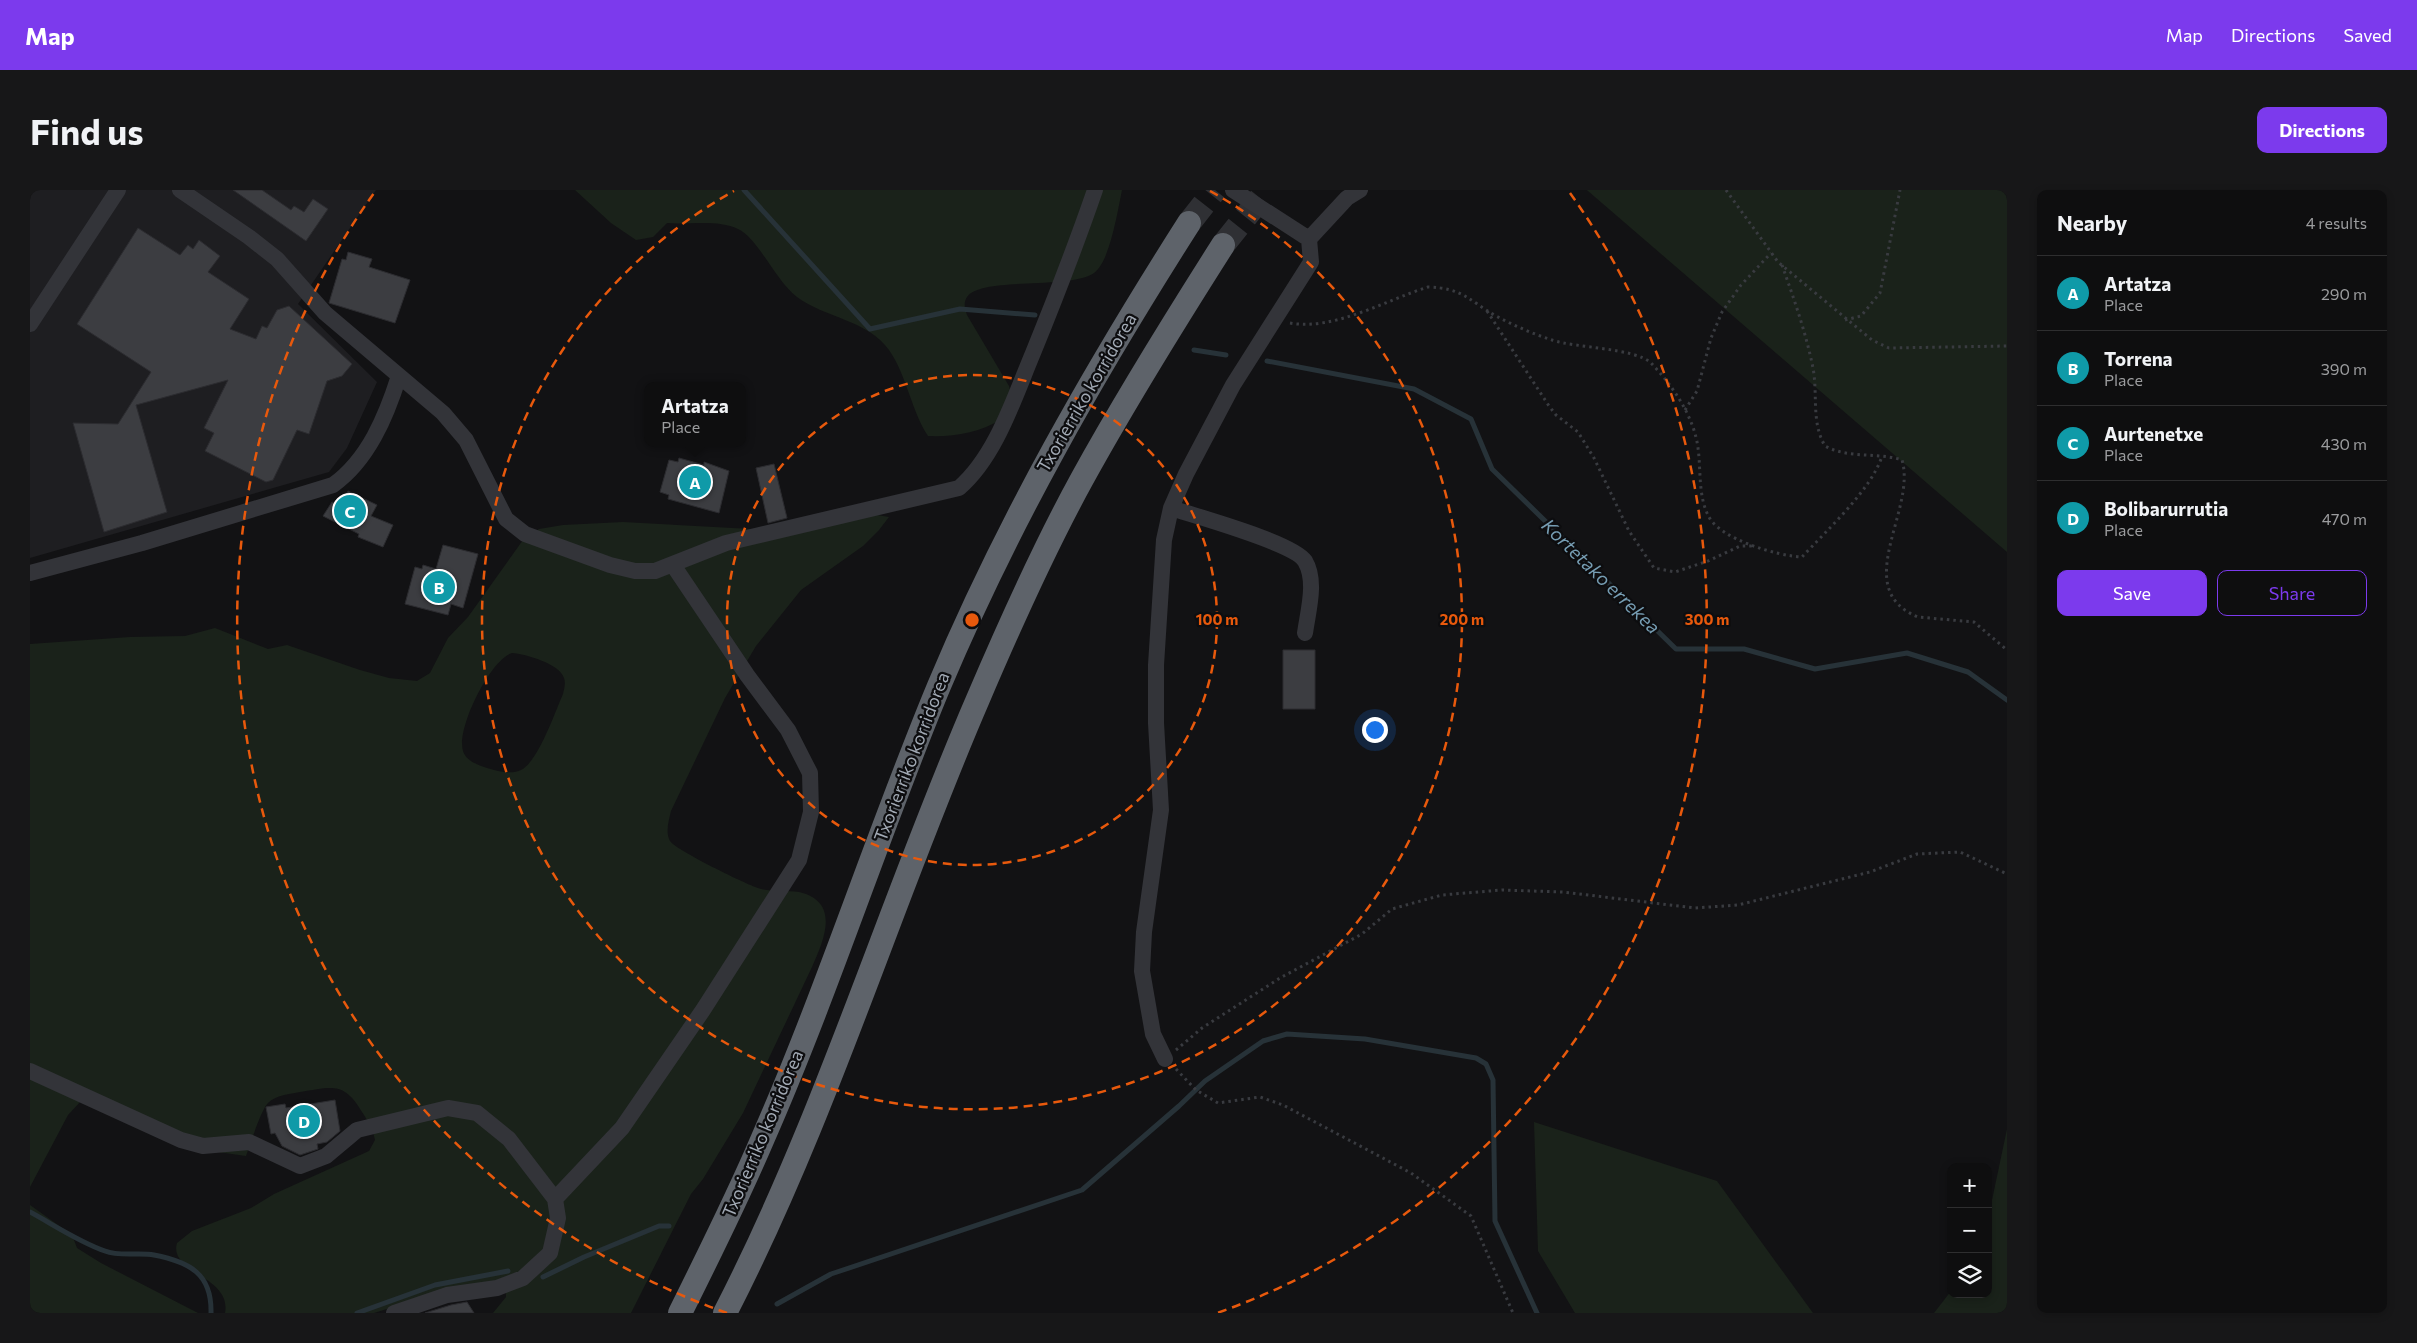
<!DOCTYPE html>
<meta charset="utf-8">
<style>
:root{--surface:#0e0e0f;--page:#171718;--text:#f1f3f6;--muted:#9b9c9e;--line:#2e2e2f;--accent:#7c3aed}
body{margin:0;font-family:Commissioner,sans-serif;background:var(--page);color:var(--text)}
.controls{position:absolute;right:15px;bottom:15px;display:grid;overflow:hidden;border-radius:10px;box-shadow:0 2px 8px #0003}
.controls button{width:45px;height:45px;display:grid;place-items:center;padding:0;border:0;border-bottom:1px solid var(--line);background:var(--surface);color:var(--text);font:25px sans-serif}
.you{position:absolute;left:1344px;top:539px;width:18px;height:18px;margin:-12px;border:4px solid #fff;border-radius:50%;background:#1a73e8;box-shadow:0 0 0 8px #1a73e833}
.badge{display:grid;place-items:center;width:32px;height:32px;border-radius:50%;background:var(--accent);color:#fff;font-size:16px;font-weight:700}
.pin{position:absolute;translate:-50% -50%;border:2px solid #fff;box-shadow:0 1px 5px #0006}
.popup{position:absolute;left:614px;top:192px;width:102px;height:65px;box-sizing:border-box;display:grid;place-content:center;border-radius:10px;background:var(--surface);filter:drop-shadow(0 1px 4px #0005);font-size:16px;white-space:nowrap;color:var(--muted)}
.popup b{font-size:19px;color:var(--text)}
.popup::after{content:'';position:absolute;left:50%;top:100%;margin-left:-10px;border:10px solid transparent;border-top-color:var(--surface)}
.list{margin:0;padding:0;list-style:none}
h2{display:flex;justify-content:space-between;align-items:center;height:65px;margin:0;padding:0 20px;font-size:21px}
h2 small{font-size:16px;font-weight:400;color:var(--muted)}
.list li{display:grid;grid-template-columns:32px 1fr auto;gap:15px;align-items:center;box-sizing:border-box;height:75px;padding:0 20px;border-top:1px solid var(--line)}
.list b{display:block;font-size:19px;white-space:nowrap}
.list p{margin:0;font-size:16px;white-space:nowrap;color:var(--muted)}
.list em{font-size:16px;font-style:normal;color:var(--muted)}
.actions{display:flex;gap:10px;padding:15px 20px}
.actions a{flex:1;padding:11px 0;border:1px solid var(--accent);border-radius:10px;text-align:center;font-size:18px;color:var(--accent)}
.actions .main{background:var(--accent);color:#fff}
.icon{flex:none;width:28px;height:28px;fill:none;stroke:currentColor;stroke-width:2;stroke-linecap:round;stroke-linejoin:round}
.map{position:relative;flex:none;width:1977px;height:1123px;overflow:hidden;border-radius:10px}
header{display:flex;align-items:center;gap:30px;box-sizing:border-box;height:70px;padding:0 25px;background:var(--accent);color:#fff}
header strong{font-size:24px}
nav{display:flex;gap:28px;margin-inline-start:auto;font-size:18px}
.intro{display:flex;align-items:center;justify-content:space-between;box-sizing:border-box;height:120px;padding:0 30px}
h1{margin:0;font-size:35px}
.button{padding:12px 22px;border-radius:10px;background:var(--accent);color:#fff;font-size:18px;font-weight:700}
main{display:flex;gap:30px;padding:0 30px}
aside{flex:1;background:var(--surface);border-radius:10px;box-shadow:0 2px 8px #0003}
.map>svg:first-child{display:block}
</style>
<header>
<strong>Map</strong>
<nav><a>Map</a><a>Directions</a><a>Saved</a></nav>
</header>
<div class="intro"><h1>Find us</h1><a class="button">Directions</a></div>
<main>
<div class="map">
<svg width="1977" height="1123" viewBox="0 0 1977 1123">
<rect width="100%" height="100%" fill="#121214"/>
<!-- built -->
<path fill="#1e1e21" d="M0 0H346L268 114 347 192 317 258 299 282 0 368Z"/>
<!-- green -->
<path fill="#1a221a" fill-rule="evenodd" d="M545 0H1092C1088 19 1080 72 1064 83 1039 100 951 86 937 107 933 113 935 119 937 125L979 196 981 204 972 229C949 243 924 247 898 246 881 220 877 186 859 160 838 130 795 128 767 107 745 90 728 48 708 39 688 29 659 35 637 33L623 47 606 50 581 33Z
M1557 0H1977V362L1558 1Z
M847 325 859 327 849 340 833 356 771 400 726 456 695 508 641 621C639 630 635 642 640 651 644 659 719 696 731 699 743 702 756 700 769 702 811 712 794 750 782 777L713 923 673 989 661 1004 601 1123H463L476 1107V1098L405 1104 344 1123H195C202 1086 138 1083 147 1053L162 1041 221 1018 244 1004 339 961 345 950C343 939 338 931 332 922 314 891 302 897 270 902 260 904 246 905 238 913 231 920 220 955 216 966L174 960 52 910 38 925 0 997V454L100 447 155 446 185 438 238 459 257 455 330 480 359 488 387 491 400 483 418 448 438 427 493 350 509 339 533 335 593 332 738 340ZM482 463C496 464 530 474 534 488 536 493 534 499 533 504 525 522 508 572 491 580 482 585 467 581 457 578 448 575 436 571 433 561 426 539 460 470 482 463Z
M1504 932 1687 991 1783 1123H1545L1508 1061Z
M1977 939V1123H1904L1921 1101V1104H1958V1029Z
M0 1015 42 1045 47 1058 71 1073 168 1123H0Z"/>
<g fill="none" stroke-linecap="round" stroke-linejoin="round">
<!-- stream -->
<path stroke="#273238" stroke-width="5" d="M714 0 840 139 930 119 1005 125
M1164 160 1196 165
M1237 171 1384 199 1441 229 1462 279 1646 459H1714L1785 479 1877 463 1938 482 1977 510
M0 1022C24 1035 49 1052 75 1061 90 1067 109 1062 124 1065 160 1072 182 1084 181 1123
M513 1087 554 1067 629 1036H639
M747 1114 801 1084 1052 1000 1149 916 1175 891 1233 851 1257 844 1335 849 1446 868 1456 874 1463 890 1465 1031 1507 1123
M327 1123 405 1095 478 1081"/>
</g>
<!-- building -->
<path fill="#3c3d41" stroke="#2c2c30" d="M203 0H232L261 20 264 16 274 22 283 9 298 19 276 51Z
M108 38 150 65 158 55 163 59 169 50 190 66 178 82 219 109 200 139 226 149 232 136 237 138 247 120 259 116 322 174 312 186 297 191 279 244 267 240 243 290 236 292 175 261 184 243 174 238 198 190 106 215 137 322 74 342 43 233 88 234 121 182 47 134Z
M318 62 342 69 339 77 380 90 365 133 299 113 312 69 316 70Z
M649 268 674 275V272L699 281 689 323 638 309 639 305 630 302 639 270 648 272Z
M744 274 757 328 738 333 726 278Z
M318 301 347 315 341 326 363 335 353 357 328 347 329 344 293 326 302 312 312 316Z
M413 355 448 364 433 418 421 414 418 425 375 414 385 377 392 379 393 375 406 379Z
M1253 460H1285V519H1253Z
M305 910 310 941 297 952 287 954 288 959 270 965 252 956 245 943 241 944 236 917 255 914 256 918Z
M437 1112 444 1123H395L421 1115Z"/>
<g fill="none" stroke-linecap="round" stroke-linejoin="round">
<!-- highway-tunnel -->
<path stroke="#2f3034" stroke-width="24" stroke-dasharray="24 12" stroke-linecap="butt" d="M1159 33 1185 0
M1193 55 1237 0"/>
<!-- path -->
<path stroke="#393b40" stroke-width="3" stroke-dasharray="2.5 4" stroke-linecap="butt" d="M1696 0 1748 72 1842 150 1859 158 1977 156
M1752 75C1764 109 1776 143 1783 178 1788 205 1781 232 1795 256 1819 269 1847 262 1872 270 1887 320 1819 399 1888 427L1944 432 1977 460
M1457 121 1519 216 1526 225 1548 242 1564 268 1599 341 1624 378 1645 382 1678 371 1710 356H1723
M1815 130 1831 126 1850 103 1870 0
M1260 133C1304 141 1356 110 1398 97 1433 98 1438 110 1466 126 1483 135 1503 144 1522 150 1545 158 1606 158 1621 173 1642 195 1664 226 1668 258 1671 279 1668 305 1678 325 1688 349 1748 366 1772 367 1796 341 1842 299 1852 266
M1655 220 1667 201 1681 148 1692 122 1711 95 1741 63
M1146 860 1172 838 1250 788 1332 744 1362 719 1412 705 1472 700 1533 702 1665 718 1708 715 1840 682 1887 664 1930 662 1977 684
M1146 879 1166 900 1188 913 1230 907 1253 915 1381 983 1441 1026 1483 1123"/>
<!-- minor -->
<path stroke="#333439" stroke-width="16" d="M150 0 219 47 247 69 295 123 413 223 436 250 476 329 495 344 580 375 605 381H625L696 353 929 298C966 266 984 208 1003 163 1025 109 1046 55 1065 0
M1203 0 1279 49
M0 134 88 0
M1141 318C1165 326 1264 353 1275 371 1287 391 1278 421 1275 443
M0 383 112 353 303 295C338 270 356 227 369 186
M1135 869 1123 844 1112 781 1114 742 1131 620 1126 533V475L1134 350 1141 318 1156 284 1203 195 1281 72 1279 49 1317 8 1330 0
M0 881 151 950 173 956 219 952 270 976 296 966 327 940 418 918 447 923 479 949 525 1009 528 1028 520 1063 493 1088 467 1098 417 1105 364 1123
M525 1009 592 938 673 820 769 670 781 622 780 583 758 540 717 485 643 375"/>
<!-- highway -->
<path stroke="#5e636a" stroke-width="24" d="M650 1123C679 1065 708 1007 733 948 798 800 847 645 909 496 977 334 1064 182 1159 33
M695 1123C797 925 860 712 948 509 980 434 1013 360 1052 289 1096 209 1144 132 1193 55"/>
</g>
<!-- distance rings -->
<g fill="none" stroke="#e8590c" stroke-width="2.5" stroke-dasharray="9 6">
<circle cx="942" cy="430" r="245"/>
<path d="M1180 1A490 490 0 1 1 704 1"/>
<path d="M697 1123A735 735 0 0 1 344 3M1540 3A735 735 0 0 1 1187 1123"/>
</g>
<g text-anchor="middle" stroke-width="4.5" stroke-linejoin="round" paint-order="stroke">
<!-- street labels -->
<g font-size="18" fill="#a2aab5" stroke="#0d0d0f">
<text transform="translate(1057 203) rotate(-60)" y="6">Txorierriko korridorea</text>
<text transform="translate(882 567) rotate(-69)" y="6">Txorierriko korridorea</text>
<text transform="translate(733 944) rotate(-67)" y="6">Txorierriko korridorea</text>
</g>
<!-- water labels -->
<g font-size="19" font-style="italic" fill="#769db3" stroke="#0d0d0f">
<text transform="translate(1571 386) rotate(44)" y="7">Kortetako errekea</text>
</g>
</g>
<circle cx="942" cy="430" r="8" fill="#e8590c" stroke="#0d0d0f" stroke-width="2.5"/>
<g font-size="15" text-anchor="middle" font-weight="bold" fill="#e8590c" stroke="#0d0d0f" stroke-width="4.5" stroke-linejoin="round" paint-order="stroke">
<text x="1187" y="435">100 m</text>
<text x="1432" y="435">200 m</text>
<text x="1677" y="435">300 m</text>
</g>
</svg>
<div class="controls">
<button>+</button>
<button>−</button>
<button><svg class="icon" aria-label="layers" viewBox="0 0 24 24"><path d="M12 4l9 5-9 5-9-5zM3 14l9 5 9-5"/></svg></button>
</div>
<div class="you"></div>
<div class="pin badge" style="left:665px;top:292px;background:#0f9aa8">A</div>
<div class="popup"><b>Artatza</b>Place</div>
<div class="pin badge" style="left:409px;top:397px;background:#0f9aa8">B</div>
<div class="pin badge" style="left:320px;top:321px;background:#0f9aa8">C</div>
<div class="pin badge" style="left:274px;top:931px;background:#0f9aa8">D</div>
</div>
<aside>
<h2>Nearby<small>4 results</small></h2>
<ul class="list">
<li><span class="badge" style="background:#0f9aa8">A</span><div><b>Artatza</b><p>Place</p></div><em>290 m</em></li>
<li><span class="badge" style="background:#0f9aa8">B</span><div><b>Torrena</b><p>Place</p></div><em>390 m</em></li>
<li><span class="badge" style="background:#0f9aa8">C</span><div><b>Aurtenetxe</b><p>Place</p></div><em>430 m</em></li>
<li><span class="badge" style="background:#0f9aa8">D</span><div><b>Bolibarurrutia</b><p>Place</p></div><em>470 m</em></li>
</ul>
<div class="actions"><a class="main">Save</a><a>Share</a></div>
</aside>
</main>
